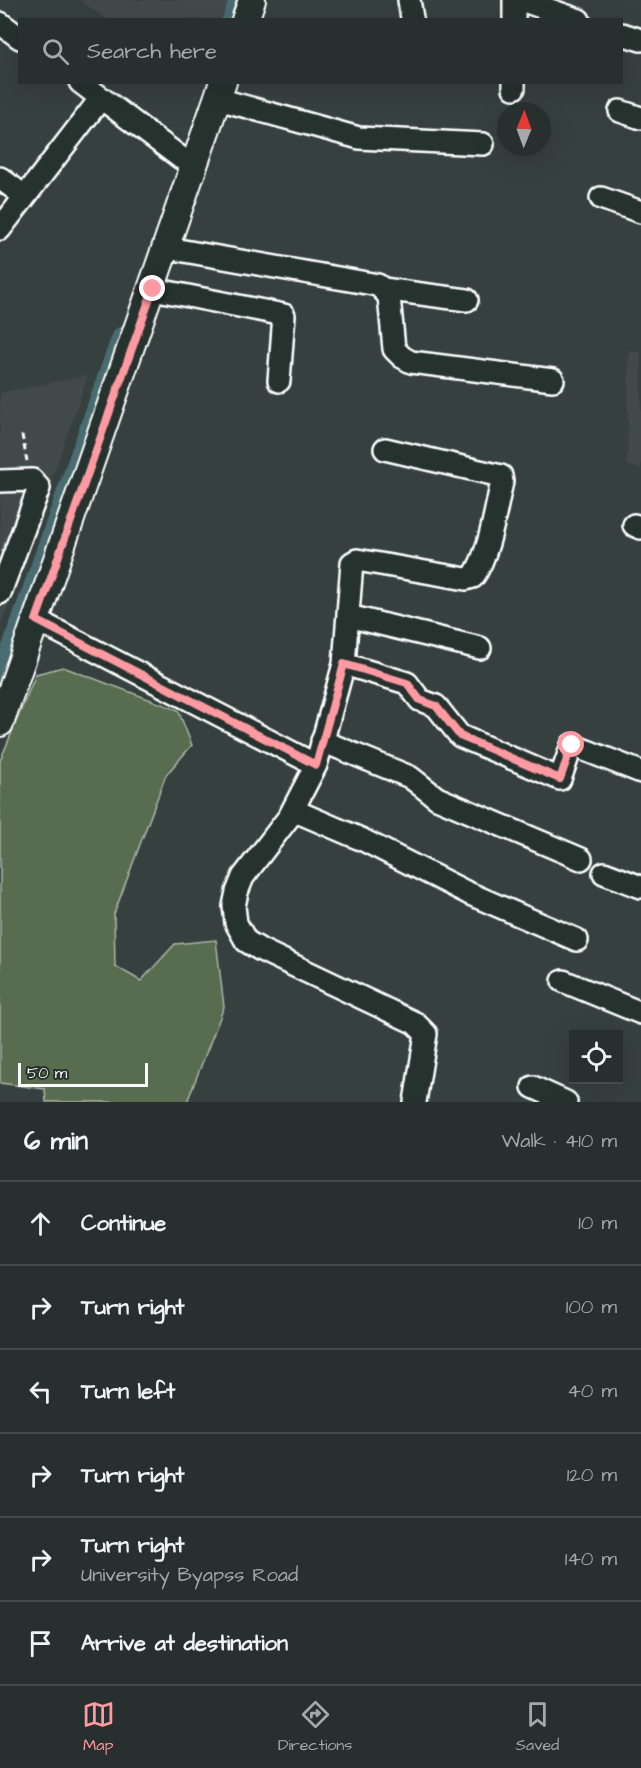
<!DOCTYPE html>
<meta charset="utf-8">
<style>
:root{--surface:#28302f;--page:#343c3b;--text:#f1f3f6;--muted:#a5a9aa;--line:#444b4b;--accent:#ff9aa2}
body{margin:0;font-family:"Architects Daughter",sans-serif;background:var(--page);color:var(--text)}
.controls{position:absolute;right:18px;bottom:18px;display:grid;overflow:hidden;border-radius:0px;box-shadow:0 6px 24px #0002}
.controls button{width:54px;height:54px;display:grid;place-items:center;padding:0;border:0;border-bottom:2px solid var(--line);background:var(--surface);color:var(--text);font:30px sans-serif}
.compass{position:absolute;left:497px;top:102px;width:54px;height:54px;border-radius:50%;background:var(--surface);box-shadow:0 6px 24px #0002;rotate:1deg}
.scale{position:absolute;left:18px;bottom:15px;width:130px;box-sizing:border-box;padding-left:6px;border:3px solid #fff;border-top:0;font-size:16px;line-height:21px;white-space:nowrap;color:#fff;-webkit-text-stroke:4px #26332d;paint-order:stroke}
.stop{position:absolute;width:18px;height:18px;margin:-14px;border:4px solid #ff9aa2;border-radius:50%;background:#fff}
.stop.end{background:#ff9aa2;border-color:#fff;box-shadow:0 2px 6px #0008}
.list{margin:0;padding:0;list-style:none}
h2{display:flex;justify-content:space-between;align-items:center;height:78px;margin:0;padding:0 24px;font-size:26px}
h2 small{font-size:20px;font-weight:400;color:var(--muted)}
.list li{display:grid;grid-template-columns:39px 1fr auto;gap:18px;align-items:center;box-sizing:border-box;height:84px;padding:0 24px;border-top:2px solid var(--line)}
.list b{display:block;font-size:22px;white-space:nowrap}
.list p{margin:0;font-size:20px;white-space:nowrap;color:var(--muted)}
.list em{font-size:20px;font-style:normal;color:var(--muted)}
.icon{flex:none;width:33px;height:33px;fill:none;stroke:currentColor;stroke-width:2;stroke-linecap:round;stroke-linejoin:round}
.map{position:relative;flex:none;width:641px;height:1102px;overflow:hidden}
.search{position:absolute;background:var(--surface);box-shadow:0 6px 24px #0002;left:18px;right:18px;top:18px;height:66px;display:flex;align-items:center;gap:15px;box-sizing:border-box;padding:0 21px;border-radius:0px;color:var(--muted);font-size:22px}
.sheet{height:582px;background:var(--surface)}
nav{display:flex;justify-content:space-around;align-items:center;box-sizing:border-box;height:84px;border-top:2px solid var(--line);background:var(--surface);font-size:16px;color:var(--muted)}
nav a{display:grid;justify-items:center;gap:3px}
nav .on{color:var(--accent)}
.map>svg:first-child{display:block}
</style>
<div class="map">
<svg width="641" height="1102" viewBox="0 0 641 1102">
<rect width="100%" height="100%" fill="#36403f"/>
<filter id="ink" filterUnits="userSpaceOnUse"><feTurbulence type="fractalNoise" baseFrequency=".0167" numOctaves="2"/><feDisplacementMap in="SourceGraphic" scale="12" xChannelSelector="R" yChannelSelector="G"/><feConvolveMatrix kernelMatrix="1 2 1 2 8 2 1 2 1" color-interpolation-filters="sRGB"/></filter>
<g filter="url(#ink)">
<!-- built -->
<path fill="#42494c" d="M79 0H229L223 19 108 20Z
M629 350 641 353V469L627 465Z
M88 375 0 628V393Z"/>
<!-- green -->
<path fill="#586c50" stroke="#acb6a8" stroke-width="1.5" d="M63 667 178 710 192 745 166 775 114 914 115 966 141 981 175 944 216 940 224 1007 187 1102H46L45 1089 0 1083V761L36 674Z"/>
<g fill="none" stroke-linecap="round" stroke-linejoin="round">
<!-- canal -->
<path stroke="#496c70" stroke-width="18" d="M231 20 238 0
M0 678 121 336"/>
<defs>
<path id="minor" d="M409 0 412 18
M514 0V20
M521 0 579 20
M0 23 20 38
M622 34 641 40
M80 82 181 158 195 166
M514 82V88
M218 99 359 138 483 144
M620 111 641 118
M0 178 24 196
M601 198 641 212
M0 229 101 98
M167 248 378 285 389 296 394 349 402 357 411 362 553 380
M153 289 284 315 279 381
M383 289 467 300
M385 449 501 476 502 482C495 511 490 553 473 577L466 579 357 560 352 563 344 664 316 765 289 817 243 877 237 892 234 906 236 923 246 941 261 950 415 1023 426 1034 415 1102
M0 481 32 480 39 488 0 593
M634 525 641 528
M348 616 480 648
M36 620 316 765
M344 664 407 683 420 700 436 706 460 736 560 779 572 745 641 772
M322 741 410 777 437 798 581 859
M293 810 363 840 468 893 577 940
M604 873 641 887
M563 981 641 1013
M533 1087 566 1102"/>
<path id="major" d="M245 20 252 0
M0 723 223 82"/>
</defs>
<!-- minor casing -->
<use href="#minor" stroke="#fff" stroke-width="26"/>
<!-- major casing -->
<use href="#major" stroke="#fff" stroke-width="30"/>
<!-- path -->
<path stroke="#fff" stroke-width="3" stroke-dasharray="6 4.5" stroke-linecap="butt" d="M22 435 27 461"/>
<!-- minor -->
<use href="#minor" stroke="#26332d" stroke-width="21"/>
<!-- major -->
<use href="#major" stroke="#26332d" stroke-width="26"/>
</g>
</g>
<g fill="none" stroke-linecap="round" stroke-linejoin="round" filter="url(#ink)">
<!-- route -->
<path stroke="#ff9aa2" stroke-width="8" d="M153 289 36 620 316 765 344 664 407 683 420 700 436 706 460 736 560 779 572 745"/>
</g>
</svg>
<div class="controls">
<button><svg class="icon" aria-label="locate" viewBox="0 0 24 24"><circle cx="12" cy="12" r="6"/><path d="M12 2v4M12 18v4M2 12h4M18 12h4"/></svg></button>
</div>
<svg class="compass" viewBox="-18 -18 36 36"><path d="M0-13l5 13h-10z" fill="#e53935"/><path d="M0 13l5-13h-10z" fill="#a5a9aa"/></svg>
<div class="scale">50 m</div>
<div class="stop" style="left:572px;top:745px"></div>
<div class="stop end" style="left:153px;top:289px"></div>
<div class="search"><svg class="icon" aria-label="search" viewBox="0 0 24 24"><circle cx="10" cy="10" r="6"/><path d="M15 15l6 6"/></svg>Search here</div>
</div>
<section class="sheet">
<h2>6 min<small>Walk · 410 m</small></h2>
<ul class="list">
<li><svg class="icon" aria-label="ahead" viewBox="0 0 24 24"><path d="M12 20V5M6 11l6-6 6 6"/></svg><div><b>Continue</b></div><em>10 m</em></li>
<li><svg class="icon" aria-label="right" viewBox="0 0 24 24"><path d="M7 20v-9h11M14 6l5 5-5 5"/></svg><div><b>Turn right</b></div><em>100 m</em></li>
<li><svg class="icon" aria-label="left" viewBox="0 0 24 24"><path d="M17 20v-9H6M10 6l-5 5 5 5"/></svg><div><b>Turn left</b></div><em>40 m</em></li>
<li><svg class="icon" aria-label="right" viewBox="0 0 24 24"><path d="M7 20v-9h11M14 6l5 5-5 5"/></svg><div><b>Turn right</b></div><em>120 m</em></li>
<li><svg class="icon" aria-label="right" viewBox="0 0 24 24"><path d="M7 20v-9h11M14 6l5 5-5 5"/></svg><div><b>Turn right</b><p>University Byapss Road</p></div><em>140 m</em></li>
<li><svg class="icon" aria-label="arrive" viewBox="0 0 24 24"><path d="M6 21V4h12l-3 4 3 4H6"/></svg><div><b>Arrive at destination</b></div></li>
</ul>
</section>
<nav>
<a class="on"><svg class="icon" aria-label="map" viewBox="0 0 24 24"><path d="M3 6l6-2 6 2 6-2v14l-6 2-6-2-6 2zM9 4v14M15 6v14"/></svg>Map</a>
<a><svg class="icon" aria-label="directions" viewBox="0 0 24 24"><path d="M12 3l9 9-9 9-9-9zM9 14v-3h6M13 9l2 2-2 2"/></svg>Directions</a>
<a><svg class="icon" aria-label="saved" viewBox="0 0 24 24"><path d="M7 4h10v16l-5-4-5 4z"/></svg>Saved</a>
</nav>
